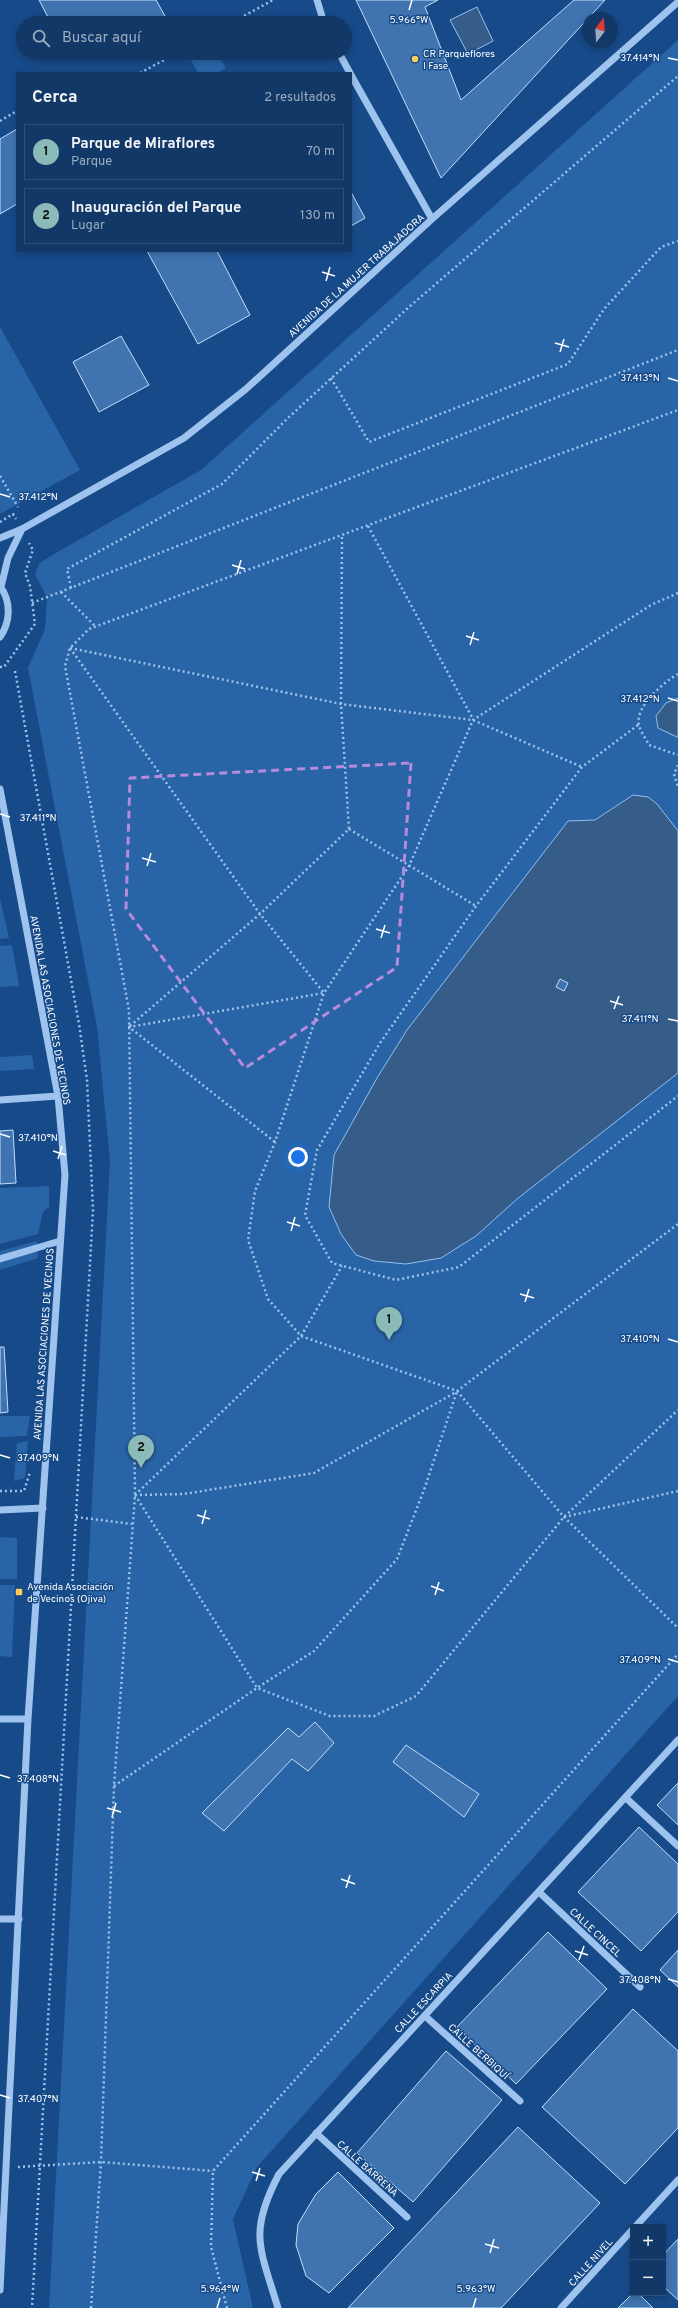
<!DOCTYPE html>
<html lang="es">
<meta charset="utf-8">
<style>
:root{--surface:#113866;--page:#1e436f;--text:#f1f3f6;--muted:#9cacbf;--line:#30527a;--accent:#8bbbb9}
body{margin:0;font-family:Overpass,sans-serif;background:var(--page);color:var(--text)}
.controls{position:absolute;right:12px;bottom:12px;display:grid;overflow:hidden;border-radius:0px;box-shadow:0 2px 6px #0003}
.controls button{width:36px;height:36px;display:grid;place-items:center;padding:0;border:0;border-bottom:1px solid var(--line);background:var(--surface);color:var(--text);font:20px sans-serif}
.compass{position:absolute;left:582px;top:12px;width:36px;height:36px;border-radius:50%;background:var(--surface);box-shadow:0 2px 6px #0003;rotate:17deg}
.you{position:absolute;left:298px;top:1157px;width:14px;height:14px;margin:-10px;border:3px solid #fff;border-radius:50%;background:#1a73e8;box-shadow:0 0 0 6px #1a73e833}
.badge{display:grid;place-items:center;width:26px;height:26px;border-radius:50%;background:var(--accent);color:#111;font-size:13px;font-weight:700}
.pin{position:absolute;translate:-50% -33px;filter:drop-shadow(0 1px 2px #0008)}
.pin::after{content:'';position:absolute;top:21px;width:14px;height:12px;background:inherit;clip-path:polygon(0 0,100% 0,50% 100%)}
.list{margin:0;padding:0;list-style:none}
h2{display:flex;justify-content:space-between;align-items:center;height:52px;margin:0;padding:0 16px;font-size:17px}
h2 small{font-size:13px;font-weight:400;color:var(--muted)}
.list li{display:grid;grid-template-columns:26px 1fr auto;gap:12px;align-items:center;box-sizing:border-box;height:56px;margin:0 8px 8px;padding:0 8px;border:1px solid var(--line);border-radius:0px}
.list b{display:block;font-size:15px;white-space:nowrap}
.list p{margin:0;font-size:13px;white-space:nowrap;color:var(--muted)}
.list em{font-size:13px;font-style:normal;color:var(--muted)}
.icon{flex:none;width:22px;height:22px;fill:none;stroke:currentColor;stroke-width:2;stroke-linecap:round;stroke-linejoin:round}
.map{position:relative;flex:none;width:678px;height:2308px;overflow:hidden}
.search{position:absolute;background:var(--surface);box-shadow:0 2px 6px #0003;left:16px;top:16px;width:336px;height:44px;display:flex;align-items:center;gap:10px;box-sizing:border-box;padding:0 14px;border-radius:22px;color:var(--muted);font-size:15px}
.panel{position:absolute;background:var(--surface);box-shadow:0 2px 6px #0003;left:16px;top:72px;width:336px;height:180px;border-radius:0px}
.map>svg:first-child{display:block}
</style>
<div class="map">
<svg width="678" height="2308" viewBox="0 0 678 2308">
<rect width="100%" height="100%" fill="#174a88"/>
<!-- green -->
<path fill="#2964a6" d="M678 40V1696L257 2167 233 2219 253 2308H49L110 1161 97 1027 28 668 45 629 47 598 35 574 40 563 49 557 201 470Z
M204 53H217L226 68 217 73H198L191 60Z
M0 327 80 470 0 514Z
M0 899 9 938 0 939Z
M12 945 19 986 0 987V946Z
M32 1055 34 1069 0 1071V1057Z
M49 1186V1207L43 1212 38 1234 0 1244V1188Z
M37 1241 38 1258 0 1270V1251Z
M0 1416H30L27 1436 0 1437Z
M28 1441 25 1478 14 1481 17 1443Z
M0 1537 17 1538V1579H0Z
M0 1585H15L12 1657 0 1656Z"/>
<!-- water -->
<path fill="#365d8a" stroke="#90bff1" d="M477 7 493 41 468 54 450 20Z
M678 698V737H677L658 728 656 716 666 703Z
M633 795 648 797 657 804 678 831V1073L517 1199 476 1236 441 1258 406 1264 374 1261 356 1255 341 1234 329 1207 334 1155 377 1078 407 1030 568 821 595 820Z"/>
<!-- building -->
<path fill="#3f74b1" stroke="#c3ddfa" d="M39 0H156L169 23H110L107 18 97 23H51Z
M356 0H438L425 7 461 100 574 0H605L441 178Z
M17 129V204L0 214V139Z
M351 192 365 218 351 226Z
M147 251H217L250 315 198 344Z
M121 336 149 385 99 412 73 362Z
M560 979 568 983 564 991 556 987Z
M13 1130 16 1183 0 1184V1131Z
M0 1347H4L8 1412 0 1413Z
M315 1722 334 1743 308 1771 292 1759 224 1831 202 1813 288 1728 299 1737Z
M406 1745 479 1794 464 1817 393 1762Z
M678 1783V1825L657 1805Z
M639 1827 678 1864V1912L641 1951 578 1892Z
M548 1932 607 1989 516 2084 457 2027Z
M678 1950V1987L660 1970Z
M633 2009 678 2051V2128L625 2184 542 2107Z
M446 2051 502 2100 413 2202 357 2153Z
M518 2127 600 2203 501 2308H348Z
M338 2172 394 2228 329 2293 306 2276 296 2245 298 2224 316 2194Z
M678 2239V2300L663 2286V2255Z
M633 2293H638L653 2308H618Z"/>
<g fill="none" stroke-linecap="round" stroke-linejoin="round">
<!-- path -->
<path stroke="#9dc3ee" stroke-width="2.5" stroke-dasharray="2 3" stroke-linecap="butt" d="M231 23 273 0
M140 73 177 53
M0 121 17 111
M331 378 369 442 568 364 604 309 661 247 678 241
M0 476 18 507
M0 522 13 514 16 519
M368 526 473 719
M71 588 67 569 222 484 288 418 409 307 678 76
M61 592 96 627
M678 593 651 605 473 720 409 866 324 993 275 1142 255 1191 248 1240 268 1299 301 1336 457 1391 678 1224
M32 603 678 350
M70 648 260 914 324 993 129 1027 275 1142
M70 648 341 704 473 720 582 767
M0 667H4L35 624 30 586 25 573 33 550 29 543
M15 671 79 1024 87 1080 93 1210 32 2308
M678 674C664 682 634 707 639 726 641 732 646 739 649 745L678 755
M638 725 582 767 476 906 380 1043 317 1150 305 1215 332 1263 396 1280 459 1267 678 1096
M678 765 674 774 678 787
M349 829 476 906
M130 1026 260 914 349 829 341 704 342 535
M457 1391 564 1517 678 1628
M0 1491H24L30 1472
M135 1495 257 1688 330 1716H374L416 1696 564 1517 678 1410
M135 1495 184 1494 314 1473 456 1392
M135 1495 301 1336 342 1266
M76 1517 132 1524
M564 1517 678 1491
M114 1786 257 1688 314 1651 397 1559 424 1490 457 1391
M18 2167 101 2162 213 2171
M91 2308 101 2162 114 1786 135 1495 129 1010 65 666 70 648 89 629 678 410
M227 2308 211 2247 213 2171 678 1654"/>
<!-- minor -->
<path stroke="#9dc3ee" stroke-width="7" d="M317 0 324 23
M339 53 350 73
M351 75 432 219
M0 538 22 529 184 438 246 389 432 219 678 2
M0 586C11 601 11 621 0 637
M1 587 8 558 22 529
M0 789 58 1096 65 1175 28 1719 0 2290
M0 1100 58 1096
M0 1259 60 1241
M0 1510 43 1508
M0 1719H28
M626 1798 678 1846
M539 1892 640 1987
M0 1919H19
M425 2016 520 2101
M316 2133 407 2217
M635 2227 678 2180
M278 2308C260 2248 248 2233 279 2174L678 1740
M561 2308 633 2229"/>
</g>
<!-- marked area -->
<path fill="none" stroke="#b68bdc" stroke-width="3" stroke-dasharray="8 5" stroke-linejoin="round" d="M411 763 397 967 245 1068 126 909 130 778Z"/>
<!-- ticks -->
<path fill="none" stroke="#fff" stroke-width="1.5" d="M409 10 412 0M668 58 678 60M322 272 335 276M326 281 330 267M555 343 569 347M560 352 564 339M668 378 678 381M0 494 10 497M232 565 245 569M237 574 241 560M466 636 479 640M470 645 474 632M668 698 678 701M0 814 10 817M142 858 156 862M147 866 151 853M376 929 390 933M381 938 385 925M610 1001 623 1005M614 1009 619 996M668 1019 678 1021M0 1134 10 1137M53 1151 66 1155M58 1159 62 1146M287 1222 300 1226M291 1231 295 1217M520 1294 534 1298M525 1302 529 1289M668 1339 678 1342M0 1455 10 1458M197 1515 210 1519M202 1524 206 1510M431 1586 444 1591M435 1595 439 1582M668 1659 678 1662M0 1775 10 1778M107 1808 121 1812M112 1817 116 1803M341 1879 355 1884M346 1888 350 1875M575 1951 588 1955M579 1960 584 1946M668 1979 678 1982M0 2095 10 2098M252 2172 265 2176M256 2181 260 2168M485 2244 499 2248M490 2253 494 2239M217 2308 220 2298M473 2308 476 2298"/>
<!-- markers -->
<g fill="#ffcc5a" stroke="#174a88" stroke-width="1.5">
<circle cx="415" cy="59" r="4"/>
<rect x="15" y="1588" width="8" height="8" rx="2"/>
</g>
<g text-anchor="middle" stroke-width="3" stroke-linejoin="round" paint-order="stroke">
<!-- poi labels -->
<g font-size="10" fill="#fff" stroke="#174a88" text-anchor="start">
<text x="423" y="57">CR Parqueflores<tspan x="423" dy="12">I Fase</tspan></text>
<text x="27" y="1590">Avenida Asociación<tspan x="27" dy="12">de Vecinos (Ojiva)</tspan></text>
</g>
<!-- street labels -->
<g font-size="10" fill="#fff" stroke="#174a88">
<text transform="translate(356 275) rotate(-42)" y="4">AVENIDA DE LA MUJER TRABAJADORA</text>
<text transform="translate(51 1010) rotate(80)" y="4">AVENIDA LAS ASOCIACIONES DE VECINOS</text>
<text transform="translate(43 1344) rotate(-86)" y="4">AVENIDA LAS ASOCIACIONES DE VECINOS</text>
<text transform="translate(596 1932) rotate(43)" y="4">CALLE CINCEL</text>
<text transform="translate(423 2002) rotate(-47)" y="4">CALLE ESCARPIA</text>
<text transform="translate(479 2051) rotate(42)" y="4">CALLE BERBIQUÍ</text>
<text transform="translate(368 2168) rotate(42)" y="4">CALLE BARRENA</text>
<text transform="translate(590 2262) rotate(-48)" y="4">CALLE NIVEL</text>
</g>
</g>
<g font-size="10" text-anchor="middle" fill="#fff" stroke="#174a88" stroke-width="3" stroke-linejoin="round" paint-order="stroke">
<text x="409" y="23">5.966°W</text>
<text x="640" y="61">37.414°N</text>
<text x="640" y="381">37.413°N</text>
<text x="38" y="500">37.412°N</text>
<text x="640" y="702">37.412°N</text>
<text x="38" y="821">37.411°N</text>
<text x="640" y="1022">37.411°N</text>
<text x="38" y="1141">37.410°N</text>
<text x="640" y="1342">37.410°N</text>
<text x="38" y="1461">37.409°N</text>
<text x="640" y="1663">37.409°N</text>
<text x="38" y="1782">37.408°N</text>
<text x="640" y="1983">37.408°N</text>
<text x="38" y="2102">37.407°N</text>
<text x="220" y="2292">5.964°W</text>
<text x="476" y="2292">5.963°W</text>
</g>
</svg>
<div class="controls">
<button>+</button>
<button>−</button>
</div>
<svg class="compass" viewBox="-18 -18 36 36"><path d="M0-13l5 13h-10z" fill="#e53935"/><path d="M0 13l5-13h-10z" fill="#9cacbf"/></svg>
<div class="you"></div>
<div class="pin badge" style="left:389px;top:1340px">1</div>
<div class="pin badge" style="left:141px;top:1468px">2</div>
<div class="search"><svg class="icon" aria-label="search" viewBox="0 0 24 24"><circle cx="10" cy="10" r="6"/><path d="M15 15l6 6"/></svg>Buscar aquí</div>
<section class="panel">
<h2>Cerca<small>2 resultados</small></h2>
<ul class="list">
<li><span class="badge">1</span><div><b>Parque de Miraflores</b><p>Parque</p></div><em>70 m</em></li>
<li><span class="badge">2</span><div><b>Inauguración del Parque</b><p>Lugar</p></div><em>130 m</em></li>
</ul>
</section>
</div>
